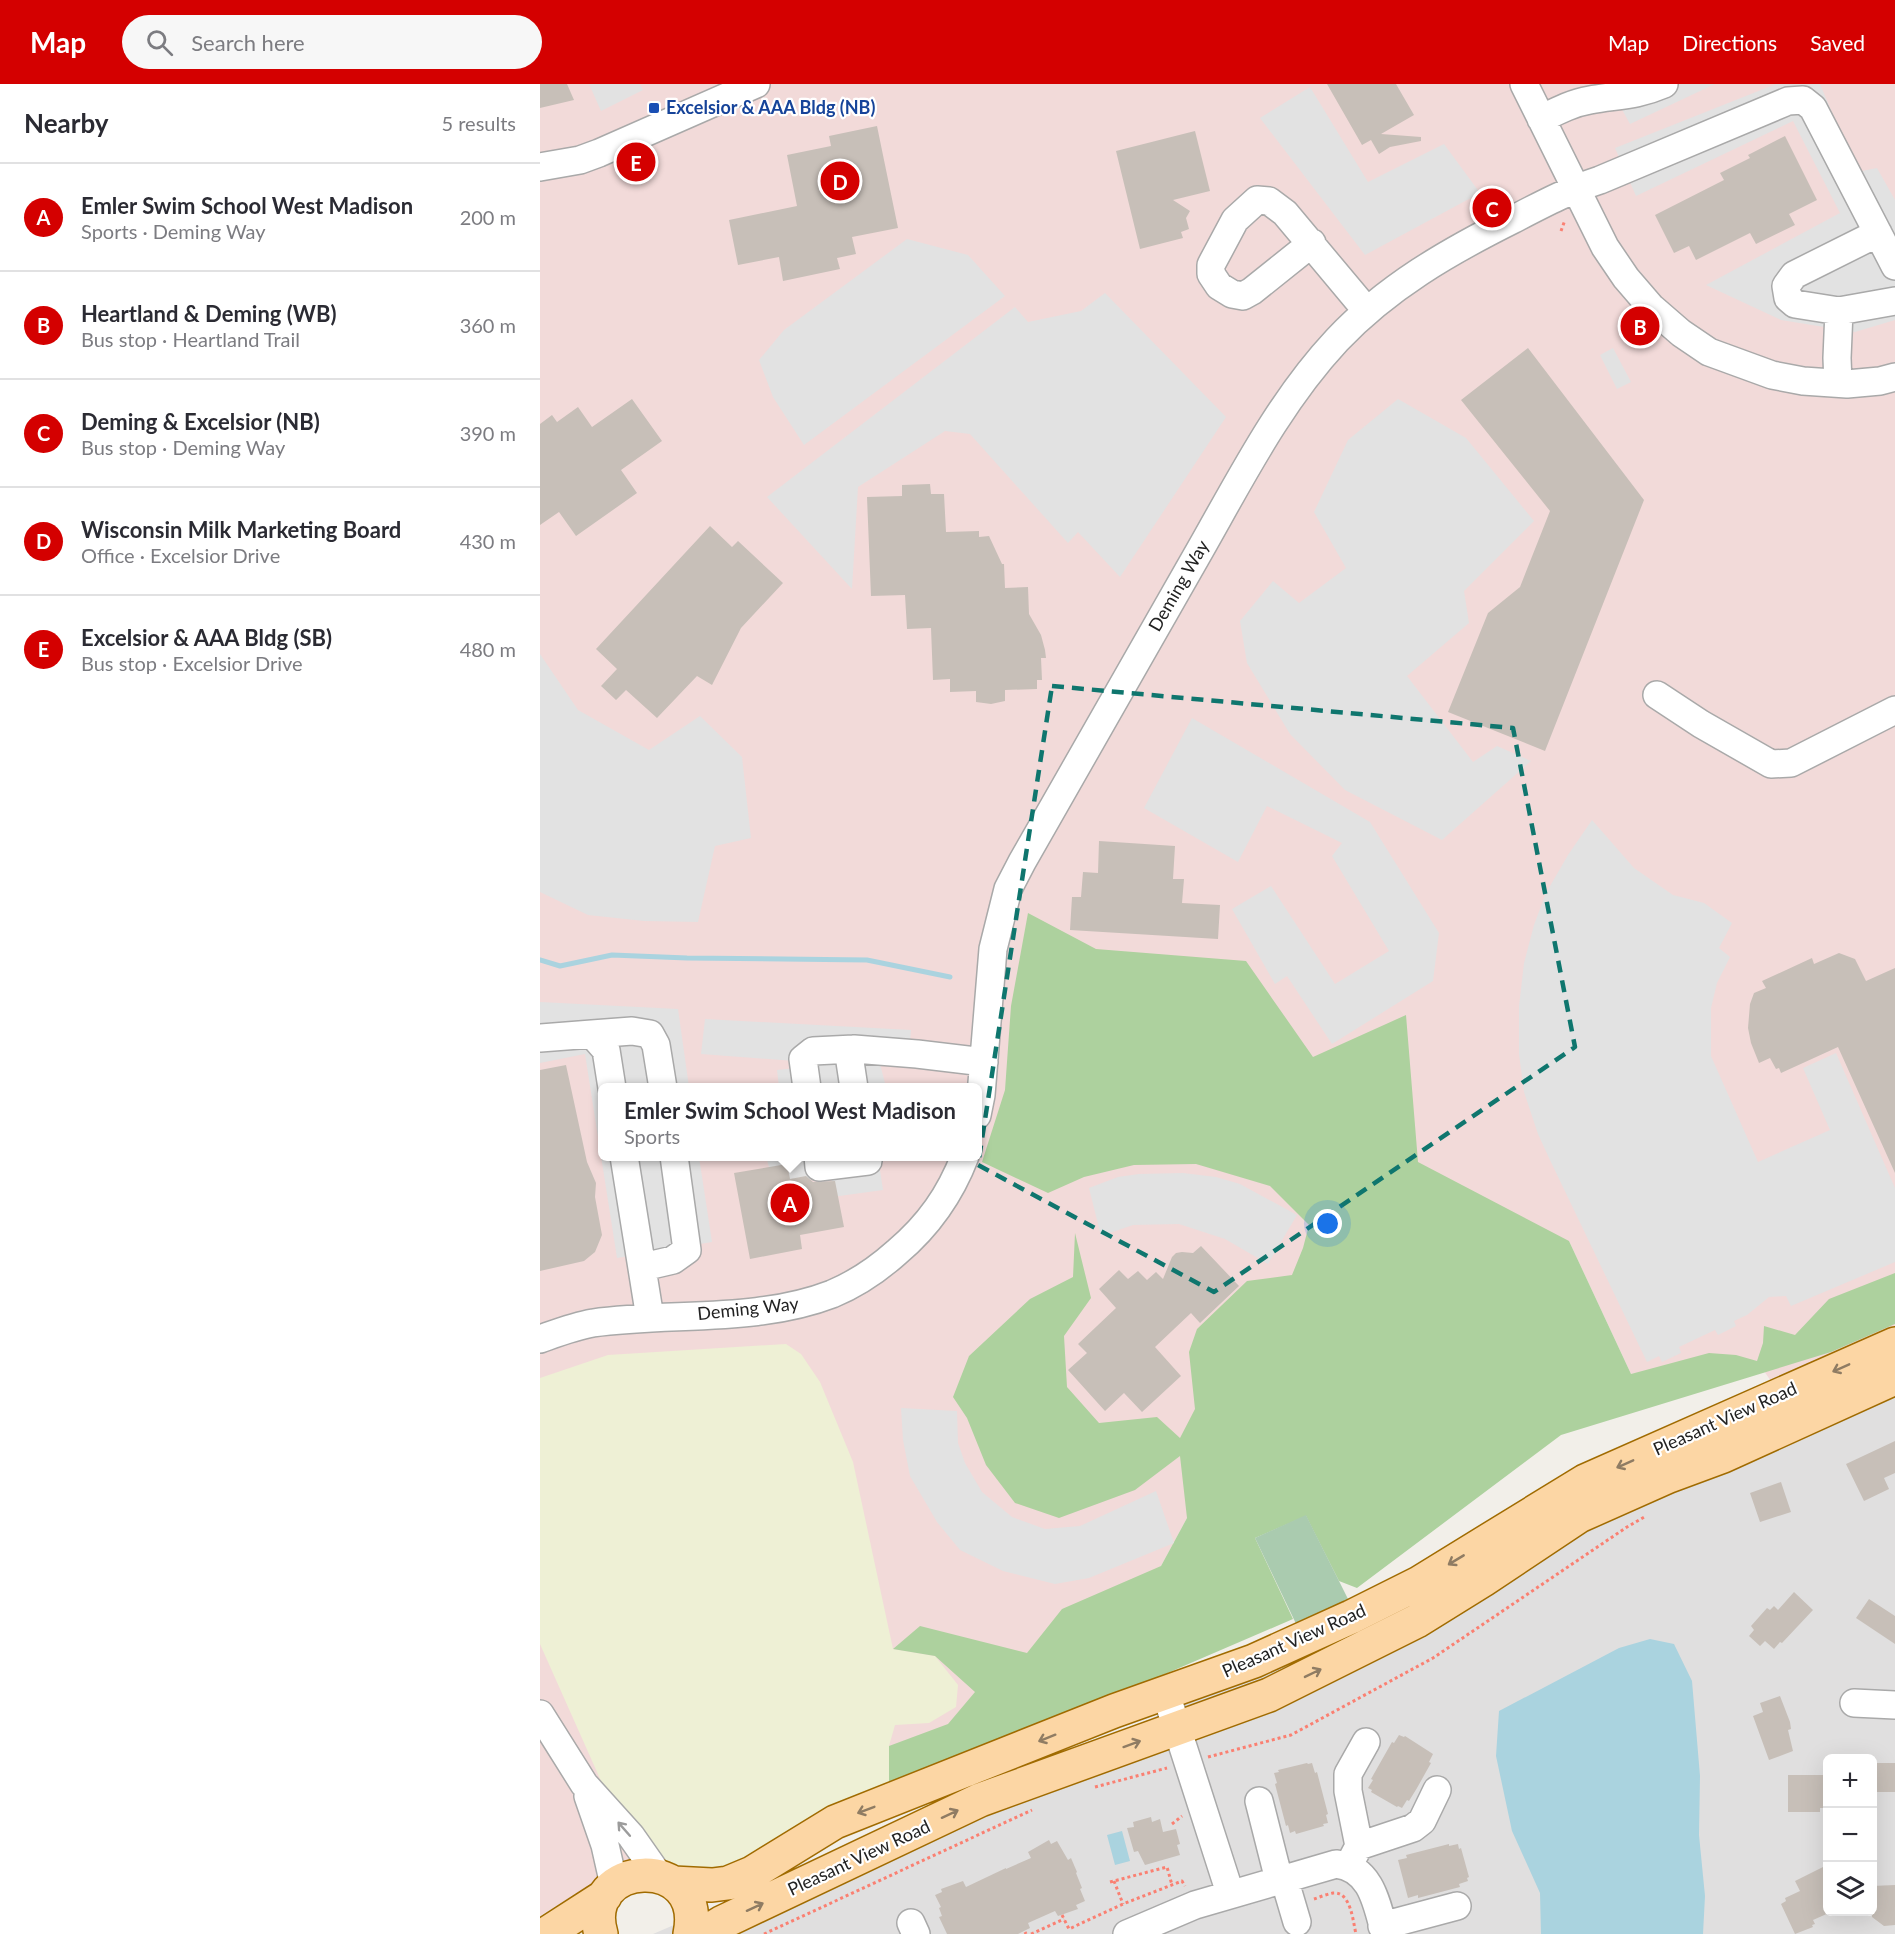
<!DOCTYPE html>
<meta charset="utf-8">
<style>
:root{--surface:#fff;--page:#f7f7f7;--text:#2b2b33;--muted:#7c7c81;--line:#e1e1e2;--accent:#d40000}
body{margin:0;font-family:Lato,sans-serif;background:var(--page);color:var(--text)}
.controls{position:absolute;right:18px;bottom:18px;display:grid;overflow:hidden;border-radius:9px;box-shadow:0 6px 24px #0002}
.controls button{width:54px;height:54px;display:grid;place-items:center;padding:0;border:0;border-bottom:2px solid var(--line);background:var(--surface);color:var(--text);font:30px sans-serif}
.you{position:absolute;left:788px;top:1140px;width:21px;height:21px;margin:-15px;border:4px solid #fff;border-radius:50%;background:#1a73e8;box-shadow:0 0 0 9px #1a73e833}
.badge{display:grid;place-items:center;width:39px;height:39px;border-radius:50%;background:var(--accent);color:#fff;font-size:20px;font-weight:700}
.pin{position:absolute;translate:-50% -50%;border:3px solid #fff;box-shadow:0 2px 6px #0006}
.popup{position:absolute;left:58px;top:999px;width:384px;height:78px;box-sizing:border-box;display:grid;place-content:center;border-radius:9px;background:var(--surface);filter:drop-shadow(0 2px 4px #0005);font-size:20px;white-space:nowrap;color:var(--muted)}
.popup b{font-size:22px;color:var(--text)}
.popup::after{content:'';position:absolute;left:50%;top:100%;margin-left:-12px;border:12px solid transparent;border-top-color:var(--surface)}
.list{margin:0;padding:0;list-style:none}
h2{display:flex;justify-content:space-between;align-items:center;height:78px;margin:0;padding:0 24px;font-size:26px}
h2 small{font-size:20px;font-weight:400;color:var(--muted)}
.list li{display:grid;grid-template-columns:39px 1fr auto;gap:18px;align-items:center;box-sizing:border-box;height:108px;padding:0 24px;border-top:2px solid var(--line)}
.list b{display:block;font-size:22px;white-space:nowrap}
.list p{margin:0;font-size:20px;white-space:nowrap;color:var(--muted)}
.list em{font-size:20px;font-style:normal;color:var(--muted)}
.icon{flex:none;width:33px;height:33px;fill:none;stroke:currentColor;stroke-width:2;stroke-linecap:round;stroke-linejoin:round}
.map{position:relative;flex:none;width:1355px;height:1850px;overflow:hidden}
header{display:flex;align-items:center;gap:36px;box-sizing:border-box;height:84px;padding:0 30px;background:var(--accent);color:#fff}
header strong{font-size:28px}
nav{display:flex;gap:33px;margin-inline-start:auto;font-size:21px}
.search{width:420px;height:54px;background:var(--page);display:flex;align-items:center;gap:15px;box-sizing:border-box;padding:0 21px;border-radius:33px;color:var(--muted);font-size:22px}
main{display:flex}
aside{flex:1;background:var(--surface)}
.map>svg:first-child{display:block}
</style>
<header>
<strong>Map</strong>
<div class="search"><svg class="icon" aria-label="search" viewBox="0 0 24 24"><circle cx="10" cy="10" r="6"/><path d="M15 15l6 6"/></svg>Search here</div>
<nav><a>Map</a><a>Directions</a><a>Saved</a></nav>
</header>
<main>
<aside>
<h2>Nearby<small>5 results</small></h2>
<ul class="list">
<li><span class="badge">A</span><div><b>Emler Swim School West Madison</b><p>Sports · Deming Way</p></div><em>200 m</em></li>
<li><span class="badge">B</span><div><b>Heartland &amp; Deming (WB)</b><p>Bus stop · Heartland Trail</p></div><em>360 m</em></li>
<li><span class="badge">C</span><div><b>Deming &amp; Excelsior (NB)</b><p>Bus stop · Deming Way</p></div><em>390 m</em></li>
<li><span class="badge">D</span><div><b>Wisconsin Milk Marketing Board</b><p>Office · Excelsior Drive</p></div><em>430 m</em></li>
<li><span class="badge">E</span><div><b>Excelsior &amp; AAA Bldg (SB)</b><p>Bus stop · Excelsior Drive</p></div><em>480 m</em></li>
</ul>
</aside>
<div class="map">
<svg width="1355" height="1850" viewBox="0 0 1355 1850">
<rect width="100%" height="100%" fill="#f2efe9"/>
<!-- residential -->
<path fill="#e0dfdf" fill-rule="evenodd" d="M1355 1297V1850H113L573 1652ZM1288 1674H1332V1828H1288Z"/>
<!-- commercial -->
<path fill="#f2dad9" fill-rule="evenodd" d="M0 0H1355V1248L1233 1300 1217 1277 1091 1290 1029 1157 671 1390 621 1482 482 1669 58 1796 0 1832ZM62 1004H437V1072H62Z"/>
<!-- farmland -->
<path fill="#eef0d5" d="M246 1260 261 1270 280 1298 313 1378 353 1565 395 1572 418 1601 416 1623 389 1639 355 1641 349 1662V1709L136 1807 94 1771 0 1560V1294L68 1271Z"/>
<!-- forest -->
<path fill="#add19e" d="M488 829 556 865 706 877 773 973 866 931 878 1078 1029 1157 1091 1290 1169 1269 1196 1271 1217 1277 1223 1259 1224 1242 1255 1251 1289 1215 1355 1189V1240L1291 1268 1021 1351 817 1504 799 1497 766 1432 715 1454 753 1535 349 1709V1662L408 1640 435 1608 395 1572 353 1565 380 1542 487 1569 522 1525 621 1482 647 1434 640 1372 595 1406 519 1434 475 1419 446 1381 427 1334 413 1313 429 1272 490 1215 533 1193 535 1149 551 1214 524 1252 527 1303 559 1339 617 1333 640 1354 655 1325 649 1268 657 1245 707 1197 752 1191 763 1164 769 1141 730 1102 656 1080 594 1081 544 1093 508 1109 442 1078 465 1006 471 922Z"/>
<!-- cemetery -->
<path fill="#aacbaf" d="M766 1431 812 1523 759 1546 715 1454Z"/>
<!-- parking -->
<path fill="#e2e2e2" d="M49 0H100L103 6 61 27Z
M1068 0H1175L1090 40Z
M1236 0H1280L1317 88 1337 84 1355 116V236L1315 248 1241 236 1166 201 1300 129 1253 37 1096 112 1075 64Z
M770 3 828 98 904 60 940 109 825 171 720 34Z
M367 155 428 171 465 212 264 361 233 313 219 276 244 246Z
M565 209 686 333 580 493 538 448 528 459 430 350 405 347 318 403 312 505 227 413 475 223 488 238 541 227Z
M1073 264 1091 298 1077 305 1060 271Z
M858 315 926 354 994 437 924 507 929 539 867 592 933 678 957 662 991 677 902 756 805 706 750 650 707 579 700 537 733 497 759 519 806 484 774 428 808 356Z
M0 570 38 626 109 666 160 632 202 673 211 754 175 762 158 838 104 837 48 831 0 808Z
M652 634 830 738 899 849 893 897 792 960 747 892 735 900 692 825 731 802 795 900 849 867 792 772 802 759 727 722 698 778 604 724Z
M1052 736 1094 784 1133 811 1164 819 1192 839 1179 864 1190 873 1177 899 1171 924V972L1218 1078 1290 1046 1263 984 1296 969 1355 1104V1178L1251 1222 1246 1212 1229 1213 1207 1231 1194 1237 1196 1242 1178 1251 1175 1246 1139 1263 1141 1269 1122 1278 1119 1272 1107 1278 1009 1074 998 1050 984 1008 979 970V922L984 879 994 841 1006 809 1028 771Z
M0 918 138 925 149 1003 62 1004V1072L159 1073 172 1158 77 1174 45 970 0 979Z
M165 935 371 946 368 982 340 980 346 1003H239L237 986 256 984 255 977 161 970Z
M226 1073H338L343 1106 292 1113V1091L249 1100 229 1083Z
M643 1089 676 1093 700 1100 757 1131 728 1180 685 1155 639 1140 593 1141 561 1152 549 1104 578 1093 599 1090Z
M361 1324 417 1327 418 1359 425 1379 442 1408 472 1433 505 1445 540 1442 616 1407 634 1459 549 1494 515 1500 463 1487 420 1466 397 1438 370 1392 363 1356Z"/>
<!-- water -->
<path fill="#aad3df" d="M1110 1555 1134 1560 1152 1597 1160 1692 1159 1751 1165 1812 1163 1850H1001L1000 1809 972 1747 956 1672 959 1627 1079 1564Z
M582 1747 590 1777 575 1781 567 1751Z"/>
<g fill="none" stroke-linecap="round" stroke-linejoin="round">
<!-- stream -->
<path stroke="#aad3df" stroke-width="5" d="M0 876 20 882 72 871 147 874 327 876 410 893"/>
</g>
<!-- building -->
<path fill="#c7bfb8" d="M0 0H27L34 16 0 24Z
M787 0H856L874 31 841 50 881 53V57L850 63 839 70 831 56 822 61Z
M337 42 358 144 312 153 316 170 297 174 300 185 243 197 239 173 198 181 189 136 257 122 247 71 291 62 289 52Z
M655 47 670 107 633 116 650 127 646 134 649 145 641 148 643 154 600 165 576 67Z
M1245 52 1277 116 1249 130 1255 141 1216 160 1210 149 1156 176 1149 162 1134 169 1115 131 1184 96 1180 89 1210 74 1208 71Z
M988 264 1104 416 1005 667 908 628 948 529 980 503 1010 427 921 316Z
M92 315 122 357 81 386 97 409 36 452 19 428 0 441V340L12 331 17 338 38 323 52 343Z
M390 400 391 410H404L406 448 439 447V453L449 452 462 480H464L465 504 488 503 489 530 501 551 505 566 506 574H501L502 596H497V605L465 606V617L451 620 436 618V607L410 608V595L393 596 391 544 367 545 365 511 331 512 327 413 362 412V401Z
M170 442 192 463 198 457 243 499 201 544 172 601 157 592 117 634 86 606 76 616 61 602 77 585 56 565Z
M559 757 635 762 633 795H644L642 819 680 821 678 855 530 846 532 813H541L543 788 558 789Z
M1299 869 1315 875 1326 897 1355 884V1089L1298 963 1241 989 1239 984 1236 985 1230 974 1219 979 1211 959 1208 944 1210 920 1214 909 1226 904 1222 897 1272 874 1274 880Z
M26 981 47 1078 56 1099 55 1113 62 1151 55 1168 44 1177 0 1187V986Z
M247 1080 250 1095 266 1092 273 1098 295 1097 304 1143 260 1151 262 1165 210 1175 194 1089Z
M661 1162 699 1202 660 1239 651 1229 615 1263 641 1292 602 1328 584 1309 565 1327 528 1286 547 1269 538 1260 576 1224 559 1205 579 1186 588 1195 598 1187 607 1196 616 1188 623 1195 632 1173 636 1169 642 1168 653 1169Z
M1355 1357V1389L1344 1394 1349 1405 1324 1417 1306 1380Z
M1241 1398 1251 1428 1220 1438 1210 1409Z
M1254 1508 1273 1526 1242 1559 1240 1558 1234 1565 1225 1557 1220 1562 1209 1552 1214 1546 1211 1542 1227 1524 1230 1526 1234 1522 1238 1526Z
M1329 1515 1355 1532V1560L1316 1534Z
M1240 1612 1250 1638 1251 1645 1248 1646 1253 1667 1229 1676 1213 1632 1223 1628 1220 1619Z
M859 1651 864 1653 865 1652 893 1670 889 1678 891 1679 877 1704 869 1717 867 1716 862 1724 858 1722 857 1723 831 1708 832 1706 828 1704 833 1696 831 1695 852 1658 854 1659Z
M767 1679 768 1680 772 1679 775 1689 777 1688 788 1730 786 1731 788 1739 783 1740 784 1742 756 1750 755 1747 750 1749 748 1741 746 1742 735 1700 737 1699 734 1689 739 1688 738 1686Z
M1332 1679H1355V1708H1332Z
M1248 1691H1287V1724H1280V1728H1248Z
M611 1733 612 1738 620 1735 623 1748 636 1745 640 1760 637 1761 640 1771 605 1781 598 1767 594 1768 587 1744 594 1743 593 1738Z
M509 1756 511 1760 517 1757 528 1776 531 1774 537 1788 536 1789 542 1804 540 1805 545 1817 536 1821 538 1825 518 1832 515 1827 488 1839 490 1844 478 1850H407L399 1833 402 1832 399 1824 401 1823 395 1811 402 1808 401 1805 423 1797 426 1803 466 1784V1785L491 1774 488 1768Z
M909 1760V1762L918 1760 919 1765 921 1764 929 1793 927 1794 928 1797 919 1800 920 1803 878 1814V1811L868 1814 858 1776 867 1774 866 1771Z
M1287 1781V1827L1291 1828 1273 1836 1275 1840 1272 1841 1273 1843 1255 1850 1241 1820 1246 1817 1245 1814 1260 1807 1255 1797Z
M1355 1801V1841L1344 1842 1332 1833V1802Z"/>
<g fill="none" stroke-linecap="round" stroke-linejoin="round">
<defs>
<path id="minor" d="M984 0 1065 163 1086 194 1111 223 1141 249 1169 268 1232 291 1263 297 1307 300 1340 297 1355 293
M1001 35C1017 27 1032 19 1050 16 1078 11 1096 12 1124 0
M0 83 40 76 59 69 216 0
M772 159 712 207 703 212 692 210 679 202 671 190V181L695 136 717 116 729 117 745 129 827 227
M1299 227 1255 220 1248 214 1246 202 1254 191 1338 149
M1298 299 1297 274 1299 227 1355 217
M1117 611 1161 640 1231 680 1251 679 1355 626
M52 950 92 947 110 950 116 961 123 1004
M0 954 52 950 66 966 72 1004
M314 965 309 971 314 1004
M267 1004 263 975 273 967 314 965 377 970 444 978
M437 1031 441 1011 453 865 468 805 482 778C540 676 598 574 656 473 699 398 738 319 797 256 847 203 908 168 972 136 1001 121 1029 106 1060 96L1248 17 1263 16 1273 24 1355 182
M84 1072 110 1234
M278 1072 279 1083 328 1077 327 1072
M103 1183 133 1176 147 1166 134 1072
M0 1255C17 1249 35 1242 53 1239 131 1228 217 1239 292 1210 316 1200 338 1185 357 1168 389 1141 410 1111 425 1072
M626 1610 690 1809
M1314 1619 1355 1621
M0 1630 44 1700 91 1752 119 1792
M48 1712 65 1761 74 1801
M719 1717 739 1796
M819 1762 873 1744 882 1737 897 1706
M809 1781 819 1762 808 1707V1690L826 1658
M744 1794 757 1838
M371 1839 376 1850
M842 1842 917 1822
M587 1850 655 1821 796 1780C832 1784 837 1821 845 1850"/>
<path id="major" d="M133 1799 172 1801 188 1799 212 1789 295 1738 574 1627 714 1577 811 1533 879 1499 1045 1397 1355 1260
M6 1850 65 1812
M61 1850C39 1775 167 1768 150 1850
M163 1850 181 1839 440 1716 729 1611 877 1537 943 1496 1039 1432 1129 1392 1183 1372 1355 1294"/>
</defs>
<!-- minor casing -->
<use href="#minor" stroke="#a9a9a9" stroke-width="30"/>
<!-- major casing -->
<use href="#major" stroke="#a06b00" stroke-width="36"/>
<!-- path -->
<path stroke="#fa8072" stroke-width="3" stroke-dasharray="3 3" stroke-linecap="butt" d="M1021 147 1025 136
M668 1673 751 1651 893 1574 1087 1443 1106 1432
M555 1703 627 1684
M632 1740 642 1732
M574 1797 583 1820
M570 1798 627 1783 632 1801
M774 1815C780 1813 787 1810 793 1809 811 1807 813 1838 816 1850
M522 1831 529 1845 583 1820 642 1797 645 1802
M485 1848 486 1850
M224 1850 492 1726
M491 1850 524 1835"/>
<!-- minor -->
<use href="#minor" stroke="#fff" stroke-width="27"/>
<!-- major -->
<use href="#major" stroke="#fcd6a4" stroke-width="33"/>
</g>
<!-- one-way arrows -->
<defs><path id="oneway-shaft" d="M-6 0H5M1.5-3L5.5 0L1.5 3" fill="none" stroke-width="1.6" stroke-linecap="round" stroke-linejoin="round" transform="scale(1.5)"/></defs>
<g stroke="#8f7c63">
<use href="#oneway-shaft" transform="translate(1301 1284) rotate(156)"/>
<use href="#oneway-shaft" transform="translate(1085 1380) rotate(156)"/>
<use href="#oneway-shaft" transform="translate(916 1476) rotate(149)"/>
<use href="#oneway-shaft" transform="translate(773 1589) rotate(-26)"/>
<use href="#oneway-shaft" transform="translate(507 1654) rotate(158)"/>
<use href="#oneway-shaft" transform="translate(592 1660) rotate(-20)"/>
<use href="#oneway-shaft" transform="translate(326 1726) rotate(159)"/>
<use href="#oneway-shaft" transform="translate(410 1730) rotate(-25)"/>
<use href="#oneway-shaft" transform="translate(215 1823) rotate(-25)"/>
</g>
<use stroke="#9c9c9c" href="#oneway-shaft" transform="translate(84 1745) rotate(-131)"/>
<!-- marked area -->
<path fill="none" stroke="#0f766e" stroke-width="4.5" stroke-dasharray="12 8" stroke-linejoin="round" d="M512 602 973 644 1035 963 674 1208 438 1081Z"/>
<!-- markers -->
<rect fill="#1a4fb4" stroke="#fff" stroke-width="2" x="108" y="18" width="12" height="12" rx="3"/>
<g text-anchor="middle" stroke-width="4.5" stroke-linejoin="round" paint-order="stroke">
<!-- transit labels -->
<g font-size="18" font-weight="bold" fill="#164399" stroke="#fff" text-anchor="start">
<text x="126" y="30">Excelsior &amp; AAA Bldg (NB)</text>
</g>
<!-- street labels -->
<g font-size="18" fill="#222" stroke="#fff">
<text transform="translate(639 502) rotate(-60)" y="6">Deming Way</text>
<text transform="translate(208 1225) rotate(-6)" y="6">Deming Way</text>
<text transform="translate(1185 1335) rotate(-24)" y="6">Pleasant View Road</text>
<text transform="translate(754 1557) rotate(-24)" y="6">Pleasant View Road</text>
<text transform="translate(319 1774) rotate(-25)" y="6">Pleasant View Road</text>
</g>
</g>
</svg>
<div class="controls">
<button>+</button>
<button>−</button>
<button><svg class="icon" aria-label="layers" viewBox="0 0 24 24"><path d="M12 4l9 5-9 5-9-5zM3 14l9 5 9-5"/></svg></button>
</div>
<div class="you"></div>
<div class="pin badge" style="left:250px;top:1119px">A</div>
<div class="popup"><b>Emler Swim School West Madison</b>Sports</div>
<div class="pin badge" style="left:1100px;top:242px">B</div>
<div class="pin badge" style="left:952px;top:124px">C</div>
<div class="pin badge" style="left:300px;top:97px">D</div>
<div class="pin badge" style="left:96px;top:78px">E</div>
</div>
</main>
